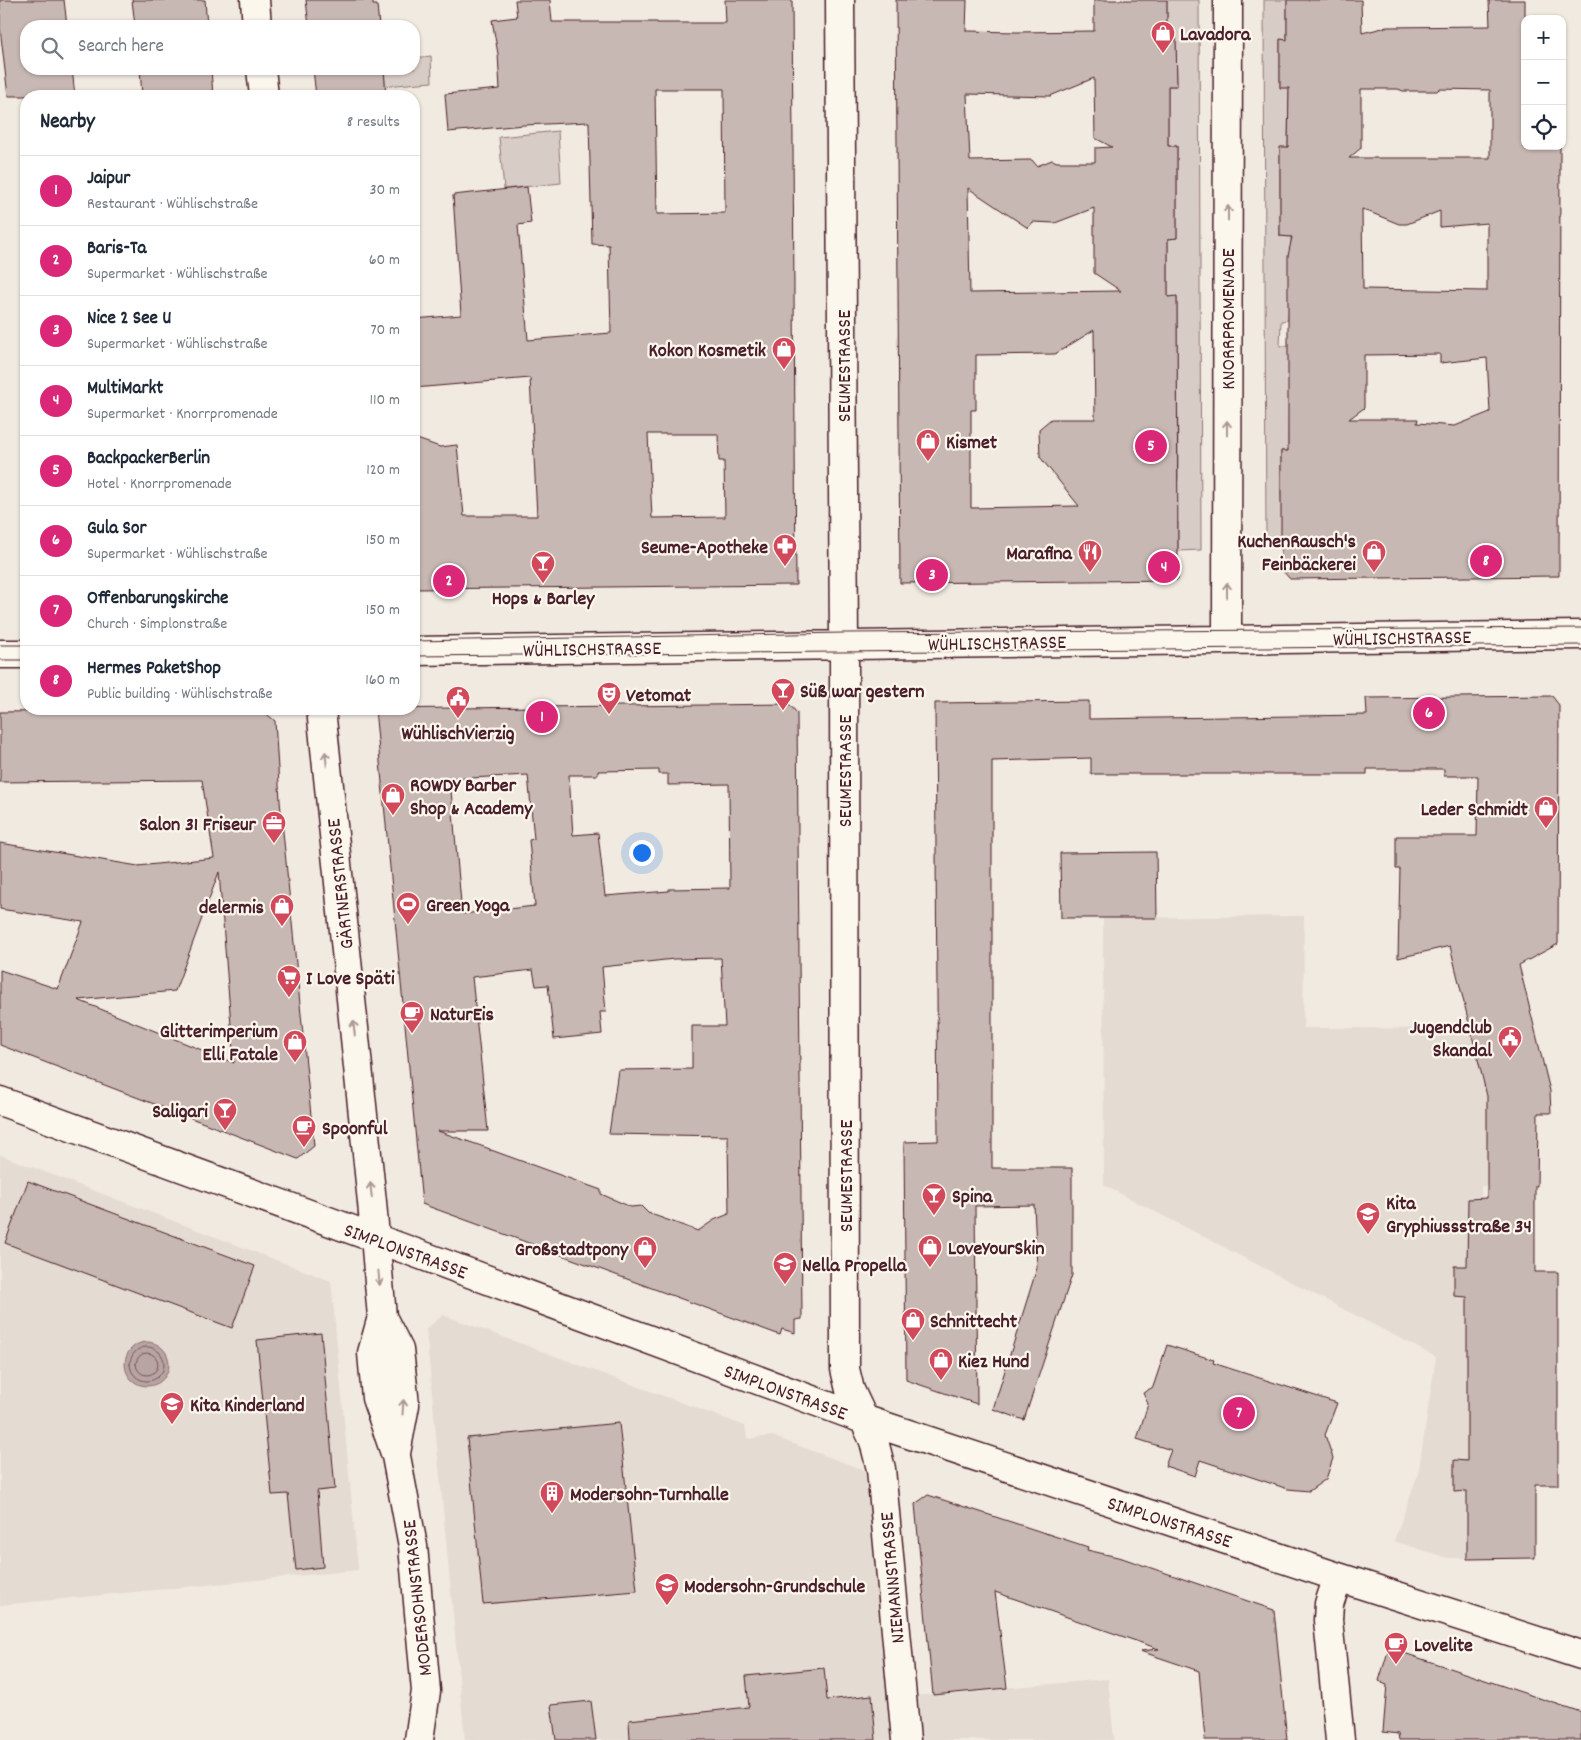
<!DOCTYPE html>
<meta charset="utf-8">
<style>
:root{--surface:#fff;--page:#f6f6f7;--text:#1f2937;--muted:#747a83;--line:#e0e1e3;--accent:#db2777}
body{margin:0;font-family:Dekko,sans-serif;background:var(--page);color:var(--text)}
.controls{position:absolute;right:15px;top:15px;display:grid;overflow:hidden;border-radius:10px;box-shadow:0 1px 4px #0004}
.controls button{width:45px;height:45px;display:grid;place-items:center;padding:0;border:0;border-bottom:1px solid var(--line);background:var(--surface);color:var(--text);font:25px sans-serif}
.you{position:absolute;left:641px;top:852px;width:18px;height:18px;margin:-12px;border:4px solid #fff;border-radius:50%;background:#1a73e8;box-shadow:0 0 0 8px #1a73e833}
.badge{display:grid;place-items:center;width:32px;height:32px;border-radius:50%;background:var(--accent);color:#fff;font-size:16px;font-weight:700}
.pin{position:absolute;translate:-50% -50%;border:2px solid #fff;box-shadow:0 1px 5px #0006}
.list{margin:0;padding:0;list-style:none}
h2{display:flex;justify-content:space-between;align-items:center;height:65px;margin:0;padding:0 20px;font-size:21px}
h2 small{font-size:16px;font-weight:400;color:var(--muted)}
.list li{display:grid;grid-template-columns:32px 1fr auto;gap:15px;align-items:center;box-sizing:border-box;height:70px;padding:0 20px;border-top:1px solid var(--line)}
.list b{display:block;font-size:19px;white-space:nowrap}
.list p{margin:0;font-size:16px;white-space:nowrap;color:var(--muted)}
.list em{font-size:16px;font-style:normal;color:var(--muted)}
.icon{flex:none;width:28px;height:28px;fill:none;stroke:currentColor;stroke-width:2;stroke-linecap:round;stroke-linejoin:round}
.map{position:relative;flex:none;width:1581px;height:1740px;overflow:hidden}
.search{position:absolute;background:var(--surface);box-shadow:0 1px 4px #0004;left:20px;top:20px;width:400px;height:55px;display:flex;align-items:center;gap:12px;box-sizing:border-box;padding:0 18px;border-radius:20px;color:var(--muted);font-size:19px}
.panel{position:absolute;background:var(--surface);box-shadow:0 1px 4px #0004;left:20px;top:90px;width:400px;height:625px;border-radius:20px}
.map>svg:first-child{display:block}
</style>
<div class="map">
<svg width="1581" height="1740" viewBox="0 0 1581 1740">
<rect width="100%" height="100%" fill="#f0eae0"/>
<filter id="ink" filterUnits="userSpaceOnUse"><feTurbulence type="fractalNoise" baseFrequency=".02" numOctaves="2"/><feDisplacementMap in="SourceGraphic" scale="10" xChannelSelector="R" yChannelSelector="G"/><feConvolveMatrix kernelMatrix="1 2 1 2 8 2 1 2 1" color-interpolation-filters="sRGB"/></filter>
<g filter="url(#ink)">
<!-- built -->
<path fill="#e4dbd2" d="M1304 916 1303 1028 1471 1029 1487 1096V1186H1481V1198L1535 1199V1272H1558V1485H1535V1558H1448L1394 1541 1418 1475 1436 1357 1104 1185 1103 918Z
M0 1155 331 1281 358 1570 0 1605Z
M443 1315 745 1426 747 1439 772 1436 869 1472 894 1740H465L426 1329Z
M1108 1679 1114 1740H916L912 1696Z"/>
<!-- green -->
<path fill="#d8ccc6" stroke="#917678" d="M1167 0H1199L1201 550 1178 551V522L1169 521 1178 479 1177 297H1168V239L1177 238V146H1168V86H1177L1176 39H1167Z
M1264 0H1287V40H1280V87L1289 88 1288 147 1280 148V236L1291 237 1288 320 1281 321 1280 346H1289L1288 451H1281V497L1285 542 1266 543Z
M431 56 432 82 385 86 384 69H414V58Z
M558 131 561 183 504 189 499 137Z"/>
<!-- water -->
<path fill="#b8a4a2" stroke="#8c6f72" d="M125 1364a22 22 0 1 1 44 0a22 22 0 1 1-44 0Z"/>
<g fill="none" stroke-linecap="round" stroke-linejoin="round">
<!-- shore -->
<path stroke="#76545b" stroke-width="1" d="M130 1364a17 17 0 1 1 34 0a17 17 0 1 1-34 0Z
M136 1364a11 11 0 1 1 22 0a11 11 0 1 1-22 0Z"/>
</g>
<!-- building -->
<path fill="#c8b8b3" stroke="#4a1f2b" fill-rule="evenodd" d="M0 0H64L67 26H26V69H72L75 96H8L0 28Z
M132 0H205L207 26H135Z
M306 0H373V5H377L379 26H309Z
M515 0H550L552 22H657V23H726L725 0H792L796 585 414 589V438L440 447 457 445 464 516H537L530 378 414 388V319L461 315 453 195 527 187 531 223 518 225 528 340 611 333 609 245 592 244 589 122 524 125 448 132 445 94 500 89 498 54 492 20 517 17ZM655 89H724L725 213 657 214ZM648 434H718L719 461H724L725 517 652 518Z
M896 0H967L966 31 1017 32 1094 31V0H1167V39L1176 38 1177 86H1168V146H1177V238L1168 239V297L1177 296 1178 580 900 583ZM1094 78 1095 138 1112 147 1095 148V162H1057L1052 160 1037 166 1032 160 970 161 967 94 1050 96ZM968 188 1028 228 1033 222 1055 223 1094 208V273L1121 291 970 293ZM1094 330 1095 419H1051L1039 429 1040 457 1079 506 971 508V410H976V355L1055 354Z
M1287 0H1361L1362 33 1387 27 1490 26 1489 0H1525V146H1560L1559 576 1290 579 1281 569V451H1288V256L1292 237 1280 236V147H1288L1289 88H1280V39L1287 40ZM1361 89H1398L1403 91H1437L1439 89 1490 90V158H1349L1361 148ZM1362 209 1399 224H1407L1440 211V227L1487 223V291L1363 289ZM1440 354V363L1487 358 1490 412 1455 426 1417 423 1418 419H1349L1364 408V355Z
M140 69H211L213 96H142Z
M313 69H384L386 96H316Z
M1552 696 1559 705 1558 944 1519 965 1550 1091 1551 1113H1538L1537 1186H1535V1272H1558V1485H1535V1558L1467 1559V1491L1454 1492V1460L1467 1461V1297L1454 1296V1266H1467L1468 1199 1487 1198V1096L1450 946 1398 958 1400 869H1396V836H1477L1478 776H1444V769H1367V774H1091V758L992 761V1168H1072V1275L1024 1420 993 1409 1037 1268 1034 1205 975 1206 977 1404 906 1380 904 1142 938 1141 935 703 1089 701V719L1367 715 1366 698Z
M789 704 797 713 802 1319 795 1320V1333L782 1329 780 1335 422 1204 375 709ZM659 770V774H668V785L729 784 730 888 669 889V891L605 896 598 833 573 835 569 775H598V771ZM528 775 534 839 529 840 535 906 462 914 450 779ZM721 958 725 1026H692V1069L618 1070 609 1134 728 1136 729 1214 714 1220 698 1231 648 1213 641 1206 631 1207 601 1194V1190L491 1150 490 1151V1149L438 1131H488L472 977 533 970 536 986 548 985 554 1039 602 1034 600 1012H606L602 967 674 959Z
M261 709 275 721 280 801 314 1146 298 1159 0 1045V970L58 989 83 922 0 909V843L138 866 214 858 202 780 0 782V712ZM219 872 234 1063 78 1000 175 991Z
M1156 852 1157 918H1061L1060 853Z
M28 1181 255 1266 232 1328 5 1243Z
M321 1333 335 1489 317 1491 323 1567 296 1570 288 1494 272 1495 257 1340Z
M1167 1345 1214 1360 1213 1363 1337 1403 1325 1435 1333 1458 1326 1479 1309 1491 1288 1489 1200 1460 1195 1476 1165 1466 1171 1450 1137 1439 1148 1404 1143 1393 1153 1387Z
M619 1423 637 1591 483 1604 467 1438Z
M928 1495 1088 1547 1087 1550 1122 1558 1274 1610 1287 1740H1205L1199 1671 1140 1651 1159 1649 995 1592 1007 1688 933 1695 915 1504Z
M1389 1648 1581 1712V1740H1399L1398 1734 1383 1732 1387 1684 1379 1681Z
M824 1668 827 1700 872 1695 876 1740H630L629 1720 749 1707 746 1676Z
M591 1701 596 1740H556L551 1705Z"/>
<g fill="none" stroke-linecap="round" stroke-linejoin="round">
<defs>
<path id="minor" d="M255 0 257 26
M840 0 844 644 845 1369 850 1390 874 1441 881 1469 906 1740
M261 69 264 96
M1227 639 1228 0
M414 651 1581 635
M0 654H26
M321 709 372 1202 382 1317 372 1353 376 1398 396 1456 413 1546 426 1691 419 1740
M0 1101 402 1248 863 1419 1338 1577 1581 1655
M382 1317 399 1350 405 1405 396 1453
M1338 1577 1329 1604 1328 1620 1340 1740"/>
</defs>
<!-- minor casing -->
<use href="#minor" stroke="#4a1f2b" stroke-width="31"/>
<!-- minor -->
<use href="#minor" stroke="#fbf7ec" stroke-width="28"/>
<!-- tram -->
<path stroke="#4a1f2b" stroke-width="1" d="M414 641 844 633 1581 628
M0 645H26
M414 656 1581 645
M0 660H26"/>
</g>
<!-- one-way arrows -->
<defs><path id="oneway-shaft" d="M-6 0H5M1.5-3L5.5 0L1.5 3" fill="none" stroke-width="1.6" stroke-linecap="round" stroke-linejoin="round" transform="scale(1.25)"/></defs>
<g stroke="#ab9695">
<use href="#oneway-shaft" transform="translate(1228 213) rotate(-90)"/>
<use href="#oneway-shaft" transform="translate(1227 428) rotate(-90)"/>
<use href="#oneway-shaft" transform="translate(1227 590) rotate(-90)"/>
<use href="#oneway-shaft" transform="translate(326 759) rotate(-96)"/>
<use href="#oneway-shaft" transform="translate(354 1028) rotate(-96)"/>
<use href="#oneway-shaft" transform="translate(371 1190) rotate(-96)"/>
<use href="#oneway-shaft" transform="translate(379 1278) rotate(85)"/>
<use href="#oneway-shaft" transform="translate(403 1407) rotate(-86)"/>
</g>
</g>
<!-- icons -->
<defs>
<symbol id="shop-pin" viewBox="-11 -11 22 30"><path d="M0 17L-7.5 6A9.5 9.5 0 1 1 7.5 6Z" fill="#d1495b" stroke="#fbf7ec"/><path d="M-5-2.5h2.3a2.7 3.5 0 0 1 5.4 0H5L5.5 6h-11ZM-1.5-2.5h3a1.5 2.3 0 0 0-3 0Z" fill="#fff"/></symbol>
<symbol id="pharmacy-pin" viewBox="-11 -11 22 30"><path d="M0 17L-7.5 6A9.5 9.5 0 1 1 7.5 6Z" fill="#d1495b" stroke="#fbf7ec"/><path d="M-2-6h4v4h4v4h-4v4h-4v-4h-4v-4h4Z" fill="#fff"/></symbol>
<symbol id="restaurant-pin" viewBox="-11 -11 22 30"><path d="M0 17L-7.5 6A9.5 9.5 0 1 1 7.5 6Z" fill="#d1495b" stroke="#fbf7ec"/><path d="M-5-6h1v4h1v-4h1v4h1v-4h1v5L-1.5 .5V6h-2V.5L-5-1ZM5-6V6H3V1.5H1.5Q1.5-4 5-6Z" fill="#fff"/></symbol>
<symbol id="bar-pin" viewBox="-11 -11 22 30"><path d="M0 17L-7.5 6A9.5 9.5 0 1 1 7.5 6Z" fill="#d1495b" stroke="#fbf7ec"/><path d="M-6-5H6L.8 .8V4.5H3.5V6h-7V4.5H-.8V.8Z" fill="#fff"/></symbol>
<symbol id="theatre-pin" viewBox="-11 -11 22 30"><path d="M0 17L-7.5 6A9.5 9.5 0 1 1 7.5 6Z" fill="#d1495b" stroke="#fbf7ec"/><path d="M-5-5.5Q0-4 5-5.5V0Q5 5 0 6Q-5 5-5 0ZM-3.3-2.5H-1v1.5H-3.3ZM1-2.5H3.3v1.5H1ZM-2.8 1Q0 5.5 2.8 1Z" fill="#fff"/></symbol>
<symbol id="civic-pin" viewBox="-11 -11 22 30"><path d="M0 17L-7.5 6A9.5 9.5 0 1 1 7.5 6Z" fill="#d1495b" stroke="#fbf7ec"/><path d="M-.6-6.5H3V-4.5H.6V-3L4-1V1h2V6H-6V1h2V-1L-.6-3ZM-1.2 2.5V6h2.4V2.5Z" fill="#fff"/></symbol>
<symbol id="office-pin" viewBox="-11 -11 22 30"><path d="M0 17L-7.5 6A9.5 9.5 0 1 1 7.5 6Z" fill="#d1495b" stroke="#fbf7ec"/><path d="M-6-3h4V-5.5h4V-3h4V5H-6ZM-1-4.5V-3h2v-1.5ZM-6 0V1H6V0Z" fill="#fff"/></symbol>
<symbol id="stadium-pin" viewBox="-11 -11 22 30"><path d="M0 17L-7.5 6A9.5 9.5 0 1 1 7.5 6Z" fill="#d1495b" stroke="#fbf7ec"/><path d="M0-5a6.5 5 0 1 0 0 10a6.5 5 0 1 0 0-10ZM-3.5-1.8h7v3.6h-7Z" fill="#fff"/></symbol>
<symbol id="supermarket-pin" viewBox="-11 -11 22 30"><path d="M0 17L-7.5 6A9.5 9.5 0 1 1 7.5 6Z" fill="#d1495b" stroke="#fbf7ec"/><path d="M-6-5.5h2.5l.6 2H6L4.5 2H-2.5L-4.4-4H-6ZM-1.5 3.2a1.3 1.3 0 1 0 .1 0ZM3 3.2a1.3 1.3 0 1 0 .1 0Z" fill="#fff"/></symbol>
<symbol id="cafe-pin" viewBox="-11 -11 22 30"><path d="M0 17L-7.5 6A9.5 9.5 0 1 1 7.5 6Z" fill="#d1495b" stroke="#fbf7ec"/><path d="M-5.5-4.5H6V0H3Q3 3.5 0 3.5H-2.5Q-5.5 3.5-5.5 0ZM3-3.2v2h1.7v-2ZM-6 4.5H4V6H-6Z" fill="#fff"/></symbol>
<symbol id="school-pin" viewBox="-11 -11 22 30"><path d="M0 17L-7.5 6A9.5 9.5 0 1 1 7.5 6Z" fill="#d1495b" stroke="#fbf7ec"/><path d="M0-5L7-2L0 1L-7-2ZM-4 1L0 2.5L4 1V4Q0 6-4 4Z" fill="#fff"/></symbol>
<symbol id="building-pin" viewBox="-11 -11 22 30"><path d="M0 17L-7.5 6A9.5 9.5 0 1 1 7.5 6Z" fill="#d1495b" stroke="#fbf7ec"/><path d="M-4-6H4V6H1V3H-1V6H-4ZM-2.5-4.3h1.7v1.8h-1.7ZM.8-4.3h1.7v1.8H.8ZM-2.5-1h1.7V.8h-1.7ZM.8-1h1.7V.8H.8Z" fill="#fff"/></symbol>
</defs>
<g fill-rule="evenodd">
<use href="#shop-pin" x="1149" y="19" width="28" height="38"/>
<use href="#shop-pin" x="770" y="335" width="28" height="38"/>
<use href="#shop-pin" x="914" y="427" width="28" height="38"/>
<use href="#pharmacy-pin" x="771" y="532" width="28" height="38"/>
<use href="#restaurant-pin" x="1076" y="538" width="28" height="38"/>
<use href="#shop-pin" x="1360" y="538" width="28" height="38"/>
<use href="#bar-pin" x="529" y="549" width="28" height="38"/>
<use href="#bar-pin" x="769" y="676" width="28" height="38"/>
<use href="#theatre-pin" x="595" y="680" width="28" height="38"/>
<use href="#civic-pin" x="444" y="684" width="28" height="38"/>
<use href="#shop-pin" x="379" y="781" width="28" height="38"/>
<use href="#shop-pin" x="1532" y="794" width="28" height="38"/>
<use href="#office-pin" x="260" y="809" width="28" height="38"/>
<use href="#stadium-pin" x="394" y="890" width="28" height="38"/>
<use href="#shop-pin" x="268" y="892" width="28" height="38"/>
<use href="#supermarket-pin" x="275" y="963" width="28" height="38"/>
<use href="#cafe-pin" x="398" y="999" width="28" height="38"/>
<use href="#civic-pin" x="1496" y="1024" width="28" height="38"/>
<use href="#shop-pin" x="281" y="1028" width="28" height="38"/>
<use href="#bar-pin" x="211" y="1096" width="28" height="38"/>
<use href="#cafe-pin" x="290" y="1113" width="28" height="38"/>
<use href="#bar-pin" x="920" y="1181" width="28" height="38"/>
<use href="#school-pin" x="1354" y="1200" width="28" height="38"/>
<use href="#shop-pin" x="916" y="1233" width="28" height="38"/>
<use href="#shop-pin" x="631" y="1234" width="28" height="38"/>
<use href="#school-pin" x="771" y="1250" width="28" height="38"/>
<use href="#shop-pin" x="899" y="1306" width="28" height="38"/>
<use href="#shop-pin" x="927" y="1346" width="28" height="38"/>
<use href="#school-pin" x="158" y="1390" width="28" height="38"/>
<use href="#building-pin" x="538" y="1479" width="28" height="38"/>
<use href="#school-pin" x="653" y="1571" width="28" height="38"/>
<use href="#cafe-pin" x="1382" y="1630" width="28" height="38"/>
</g>
<g text-anchor="middle" stroke-width="4.5" stroke-linejoin="round" paint-order="stroke">
<!-- poi labels -->
<g font-size="20" font-weight="bold" fill="#4a1f2b" stroke="#fbf7ec" text-anchor="start">
<text x="1180" y="40">Lavadora</text>
<text x="766" y="356" text-anchor="end">Kokon Kosmetik</text>
<text x="946" y="448">Kismet</text>
<text x="1356" y="547" text-anchor="end">KuchenRausch's<tspan x="1356" dy="23">Feinbäckerei</tspan></text>
<text x="768" y="553" text-anchor="end">Seume-Apotheke</text>
<text x="1072" y="559" text-anchor="end">Marafina</text>
<text x="543" y="604" text-anchor="middle">Hops &amp; Barley</text>
<text x="800" y="697">Süß war gestern</text>
<text x="626" y="701">Vetomat</text>
<text x="458" y="739" text-anchor="middle">WühlischVierzig</text>
<text x="410" y="791">ROWDY Barber<tspan x="410" dy="23">Shop &amp; Academy</tspan></text>
<text x="1528" y="815" text-anchor="end">Leder Schmidt</text>
<text x="256" y="830" text-anchor="end">Salon 31 Friseur</text>
<text x="426" y="911">Green Yoga</text>
<text x="264" y="913" text-anchor="end">delermis</text>
<text x="306" y="984">I Love Späti</text>
<text x="430" y="1020">NaturEis</text>
<text x="1492" y="1033" text-anchor="end">Jugendclub<tspan x="1492" dy="23">Skandal</tspan></text>
<text x="278" y="1037" text-anchor="end">Glitterimperium<tspan x="278" dy="23">Elli Fatale</tspan></text>
<text x="208" y="1117" text-anchor="end">Saligari</text>
<text x="322" y="1134">Spoonful</text>
<text x="952" y="1202">Spina</text>
<text x="1386" y="1209">Kita<tspan x="1386" dy="23">Gryphiussstraße 34</tspan></text>
<text x="948" y="1254">LoveYourSkin</text>
<text x="628" y="1255" text-anchor="end">Großstadtpony</text>
<text x="802" y="1271">Nella Propella</text>
<text x="930" y="1327">Schnittecht</text>
<text x="958" y="1367">Kiez Hund</text>
<text x="190" y="1411">Kita Kinderland</text>
<text x="570" y="1500">Modersohn-Turnhalle</text>
<text x="684" y="1592">Modersohn-Grundschule</text>
<text x="1414" y="1651">Lovelite</text>
</g>
<!-- street labels -->
<g font-size="20" fill="#4a1f2b" stroke="#fbf7ec">
<text transform="translate(1227 319) rotate(-90)" y="7">KNORRPROMENADE</text>
<text transform="translate(843 366) rotate(-90)" y="7">SEUMESTRASSE</text>
<text transform="translate(1402 637) rotate(-1)" y="7">WÜHLISCHSTRASSE</text>
<text transform="translate(997 642) rotate(-1)" y="7">WÜHLISCHSTRASSE</text>
<text transform="translate(592 648) rotate(-1)" y="7">WÜHLISCHSTRASSE</text>
<text transform="translate(844 771) rotate(-90)" y="7">SEUMESTRASSE</text>
<text transform="translate(339 884) rotate(-96)" y="7">GÄRTNERSTRASSE</text>
<text transform="translate(845 1176) rotate(-90)" y="7">SEUMESTRASSE</text>
<text transform="translate(406 1250) rotate(20)" y="7">SIMPLONSTRASSE</text>
<text transform="translate(786 1391) rotate(20)" y="7">SIMPLONSTRASSE</text>
<text transform="translate(1170 1521) rotate(18)" y="7">SIMPLONSTRASSE</text>
<text transform="translate(891 1578) rotate(-95)" y="7">NIEMANNSTRASSE</text>
<text transform="translate(416 1598) rotate(-96)" y="7">MODERSOHNSTRASSE</text>
</g>
</g>
</svg>
<div class="controls">
<button>+</button>
<button>−</button>
<button><svg class="icon" aria-label="locate" viewBox="0 0 24 24"><circle cx="12" cy="12" r="6"/><path d="M12 2v4M12 18v4M2 12h4M18 12h4"/></svg></button>
</div>
<div class="you"></div>
<div class="pin badge" style="left:542px;top:717px">1</div>
<div class="pin badge" style="left:449px;top:581px">2</div>
<div class="pin badge" style="left:932px;top:575px">3</div>
<div class="pin badge" style="left:1164px;top:567px">4</div>
<div class="pin badge" style="left:1151px;top:446px">5</div>
<div class="pin badge" style="left:1429px;top:713px">6</div>
<div class="pin badge" style="left:1239px;top:1413px">7</div>
<div class="pin badge" style="left:1486px;top:561px">8</div>
<div class="search"><svg class="icon" aria-label="search" viewBox="0 0 24 24"><circle cx="10" cy="10" r="6"/><path d="M15 15l6 6"/></svg>Search here</div>
<section class="panel">
<h2>Nearby<small>8 results</small></h2>
<ul class="list">
<li><span class="badge">1</span><div><b>Jaipur</b><p>Restaurant · Wühlischstraße</p></div><em>30 m</em></li>
<li><span class="badge">2</span><div><b>Baris-Ta</b><p>Supermarket · Wühlischstraße</p></div><em>60 m</em></li>
<li><span class="badge">3</span><div><b>Nice 2 See U</b><p>Supermarket · Wühlischstraße</p></div><em>70 m</em></li>
<li><span class="badge">4</span><div><b>MultiMarkt</b><p>Supermarket · Knorrpromenade</p></div><em>110 m</em></li>
<li><span class="badge">5</span><div><b>BackpackerBerlin</b><p>Hotel · Knorrpromenade</p></div><em>120 m</em></li>
<li><span class="badge">6</span><div><b>Gula Sor</b><p>Supermarket · Wühlischstraße</p></div><em>150 m</em></li>
<li><span class="badge">7</span><div><b>Offenbarungskirche</b><p>Church · Simplonstraße</p></div><em>150 m</em></li>
<li><span class="badge">8</span><div><b>Hermes PaketShop</b><p>Public building · Wühlischstraße</p></div><em>160 m</em></li>
</ul>
</section>
</div>
